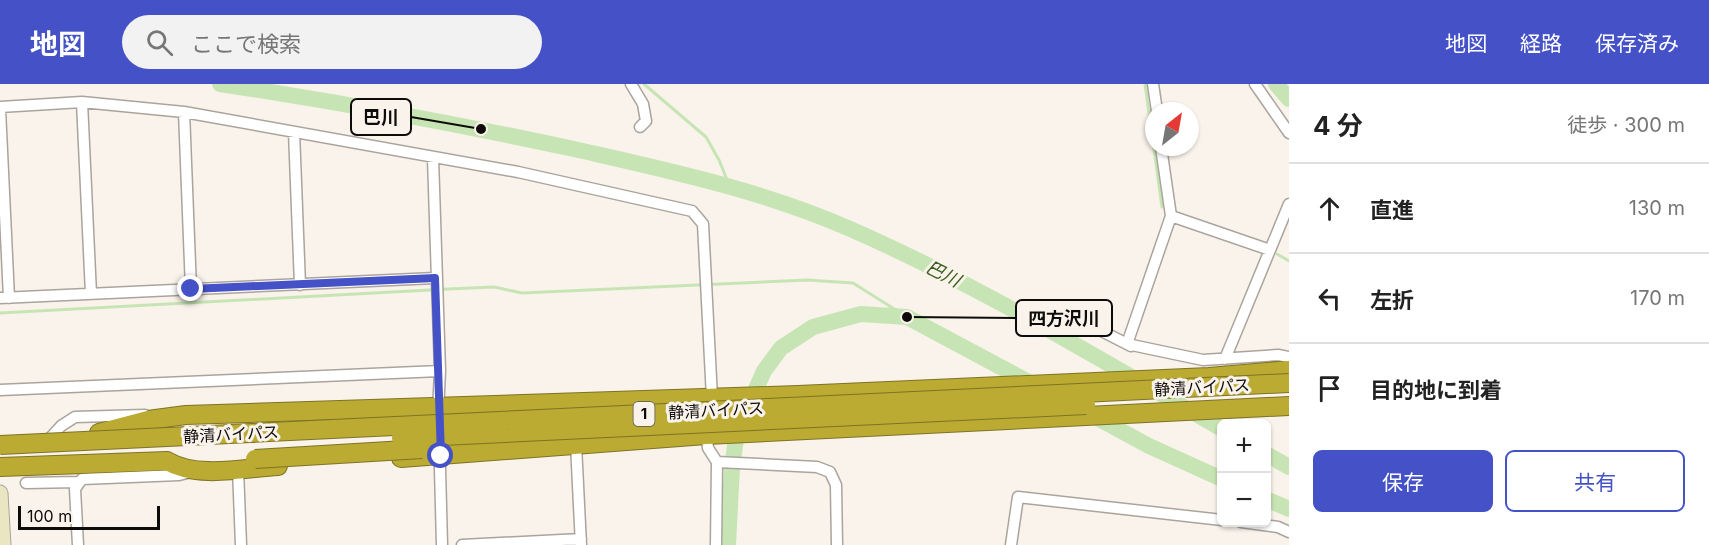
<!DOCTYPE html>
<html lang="ja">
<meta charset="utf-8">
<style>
:root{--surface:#fff;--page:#f2f2f2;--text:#222;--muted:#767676;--line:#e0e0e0;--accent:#4552c7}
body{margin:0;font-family:Inter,"Noto Sans JP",sans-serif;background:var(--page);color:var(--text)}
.controls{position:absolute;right:18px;bottom:18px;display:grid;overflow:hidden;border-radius:9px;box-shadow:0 2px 4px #0004}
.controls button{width:54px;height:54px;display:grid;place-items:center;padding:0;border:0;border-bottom:2px solid var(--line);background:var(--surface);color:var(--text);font:30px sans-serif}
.compass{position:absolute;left:1145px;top:18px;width:54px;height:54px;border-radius:50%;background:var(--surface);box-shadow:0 2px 4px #0004;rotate:31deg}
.scale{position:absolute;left:18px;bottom:15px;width:142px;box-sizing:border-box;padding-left:6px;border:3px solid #0e0c0a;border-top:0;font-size:16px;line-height:21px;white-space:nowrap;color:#0e0c0a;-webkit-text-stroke:4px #f9f3eb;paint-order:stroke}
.stop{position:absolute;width:18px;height:18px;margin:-14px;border:4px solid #4552c7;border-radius:50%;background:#fff}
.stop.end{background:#4552c7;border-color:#fff;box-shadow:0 2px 6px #0008}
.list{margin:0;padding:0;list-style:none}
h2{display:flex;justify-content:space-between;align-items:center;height:78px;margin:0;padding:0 24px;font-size:26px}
h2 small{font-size:20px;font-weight:400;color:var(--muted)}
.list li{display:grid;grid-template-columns:39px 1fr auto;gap:18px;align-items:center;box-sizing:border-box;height:90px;padding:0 24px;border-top:2px solid var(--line)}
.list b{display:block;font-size:22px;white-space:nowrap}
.list em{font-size:20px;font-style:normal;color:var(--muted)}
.actions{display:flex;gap:12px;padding:18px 24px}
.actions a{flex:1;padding:14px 0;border:2px solid var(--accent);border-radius:9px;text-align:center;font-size:21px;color:var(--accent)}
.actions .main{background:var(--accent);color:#fff}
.icon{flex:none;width:33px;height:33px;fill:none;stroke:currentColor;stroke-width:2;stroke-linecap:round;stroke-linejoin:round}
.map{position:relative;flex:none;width:1289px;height:461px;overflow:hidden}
header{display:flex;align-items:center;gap:36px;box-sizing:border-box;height:84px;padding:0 30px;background:var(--accent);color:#fff}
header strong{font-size:28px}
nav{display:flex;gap:33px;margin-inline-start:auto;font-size:21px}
.search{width:420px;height:54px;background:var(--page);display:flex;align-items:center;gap:15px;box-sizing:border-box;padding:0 21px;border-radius:33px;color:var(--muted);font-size:22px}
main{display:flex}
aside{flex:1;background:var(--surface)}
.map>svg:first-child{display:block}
</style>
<header>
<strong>地図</strong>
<div class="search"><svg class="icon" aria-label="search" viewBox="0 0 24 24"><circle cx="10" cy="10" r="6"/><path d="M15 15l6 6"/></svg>ここで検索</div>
<nav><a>地図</a><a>経路</a><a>保存済み</a></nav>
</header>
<main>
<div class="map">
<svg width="1289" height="461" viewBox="0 0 1289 461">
<rect width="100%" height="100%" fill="#f9f3eb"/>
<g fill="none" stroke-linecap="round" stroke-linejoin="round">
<!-- stream -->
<path stroke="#c7e5b4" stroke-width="3" d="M644 0 706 53 719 76 730 103
M1145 0 1162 123
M1277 170 1289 177
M0 229 448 205 494 203 522 209 807 196 853 199 907 233"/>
<!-- river -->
<path stroke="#c7e5b4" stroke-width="16" d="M220 0C339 18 457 40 574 65 666 86 761 106 848 144 977 200 1099 275 1222 345
M1276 0 1289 15
M1090 330 1149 362 1222 395
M1266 370 1289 383
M1266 415 1289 425
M728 461 732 383 737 348 764 287 781 264 813 243 861 230 907 233 1038 303"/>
<defs>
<path id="street" d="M631 0 643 20 646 37 640 43
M1153 0 1157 27
M1255 0 1289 49
M82 18 91 210
M0 23 82 18 184 28 518 88 692 127 703 140 712 314
M0 25 9 214
M184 28 191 205
M294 48 300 201
M1161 63 1171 132 1127 260 1203 276 1278 271 1289 273
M433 74 440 287 438 328
M1171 132 1270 166
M0 214 435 194
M1078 235 1131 262
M1225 275 1289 120
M0 306 440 287
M439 347 442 461
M706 347 708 364 717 378 716 461
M51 353 61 342 75 333 145 331
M576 361 581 461
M717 378 817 383 830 388 836 401 837 461
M238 385 241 461
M26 399 78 398
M1241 438 1278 443 1289 448
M78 461 75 405 82 395 179 391 191 388
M462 461 581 455
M1011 461 1018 413 1222 436"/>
<path id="secondary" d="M0 409 3 461"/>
<path id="highway" d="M99 349 148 336 186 331 798 311 1209 293 1289 286
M401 374 706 351 1289 322
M0 383 167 377C197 395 245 384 278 382"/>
</defs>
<!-- street casing -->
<use href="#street" stroke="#aaa49d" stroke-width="13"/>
<!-- secondary casing -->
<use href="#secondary" stroke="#aaa49d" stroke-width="17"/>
<!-- highway casing -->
<use href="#highway" stroke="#7e7325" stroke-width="20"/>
<!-- street -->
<use href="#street" stroke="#fff" stroke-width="10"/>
<!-- secondary -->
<use href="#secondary" stroke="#ebe6c2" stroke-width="15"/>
<!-- highway -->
<use href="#highway" stroke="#bbab33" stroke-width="18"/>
<defs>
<path id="highway-bridge" d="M401 354 1086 321
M0 361 1289 299
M255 375 422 365"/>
</defs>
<!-- highway-bridge casing -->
<use href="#highway-bridge" stroke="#7e7325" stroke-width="20" stroke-linecap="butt"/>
<!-- highway-bridge -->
<use href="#highway-bridge" stroke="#bbab33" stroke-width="18"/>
</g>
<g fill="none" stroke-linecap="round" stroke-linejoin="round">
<!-- route -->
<path stroke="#4552c7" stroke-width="8" d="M191 205 435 194 441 372"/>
</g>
<g text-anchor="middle" stroke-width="6" stroke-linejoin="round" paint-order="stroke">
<!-- shield labels -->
<rect fill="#f9f3eb" stroke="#54514e" stroke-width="1.5" x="633.5" y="318" width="21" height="24" rx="4.5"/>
<g font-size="15" font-weight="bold" fill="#0e0c0a">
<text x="644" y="335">1</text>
</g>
<!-- street labels -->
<g font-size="16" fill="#0e0c0a" stroke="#f9f3eb">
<text transform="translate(1202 303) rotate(-3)" y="6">静清バイパス</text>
<text transform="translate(716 326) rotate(-3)" y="6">静清バイパス</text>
<text transform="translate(231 350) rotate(-3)" y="6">静清バイパス</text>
</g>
<!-- water labels -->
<g font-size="18" font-style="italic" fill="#3b5f1d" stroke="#f9f3eb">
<text transform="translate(943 190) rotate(27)" y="6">巴川</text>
</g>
</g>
<!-- callouts -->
<path fill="none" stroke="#0e0c0a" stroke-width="2" d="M481 45L411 33M907 233L1016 234"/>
<g fill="#0e0c0a" stroke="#f9f3eb" stroke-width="2">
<circle cx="481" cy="45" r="6"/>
<circle cx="907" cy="233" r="6"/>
</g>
<g fill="#f9f3eb" stroke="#0e0c0a" stroke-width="2">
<rect x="351" y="15" width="60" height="36" rx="6"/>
<rect x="1016" y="216" width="96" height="36" rx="6"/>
</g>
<g font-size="18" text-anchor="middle" font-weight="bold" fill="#0e0c0a">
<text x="381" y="40">巴川</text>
<text x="1064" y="241">四方沢川</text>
</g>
</svg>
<div class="controls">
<button>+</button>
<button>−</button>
</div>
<svg class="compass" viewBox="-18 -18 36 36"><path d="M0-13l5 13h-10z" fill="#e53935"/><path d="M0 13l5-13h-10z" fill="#767676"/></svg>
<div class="scale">100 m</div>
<div class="stop" style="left:441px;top:372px"></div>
<div class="stop end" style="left:191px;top:205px"></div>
</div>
<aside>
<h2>4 分<small>徒歩 · 300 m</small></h2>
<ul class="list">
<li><svg class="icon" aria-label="ahead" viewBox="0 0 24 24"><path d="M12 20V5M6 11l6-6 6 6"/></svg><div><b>直進</b></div><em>130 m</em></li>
<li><svg class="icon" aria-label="left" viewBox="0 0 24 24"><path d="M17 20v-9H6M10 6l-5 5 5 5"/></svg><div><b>左折</b></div><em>170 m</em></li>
<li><svg class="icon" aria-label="arrive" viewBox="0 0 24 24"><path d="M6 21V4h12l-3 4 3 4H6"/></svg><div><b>目的地に到着</b></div></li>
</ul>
<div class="actions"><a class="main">保存</a><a>共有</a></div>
</aside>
</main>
